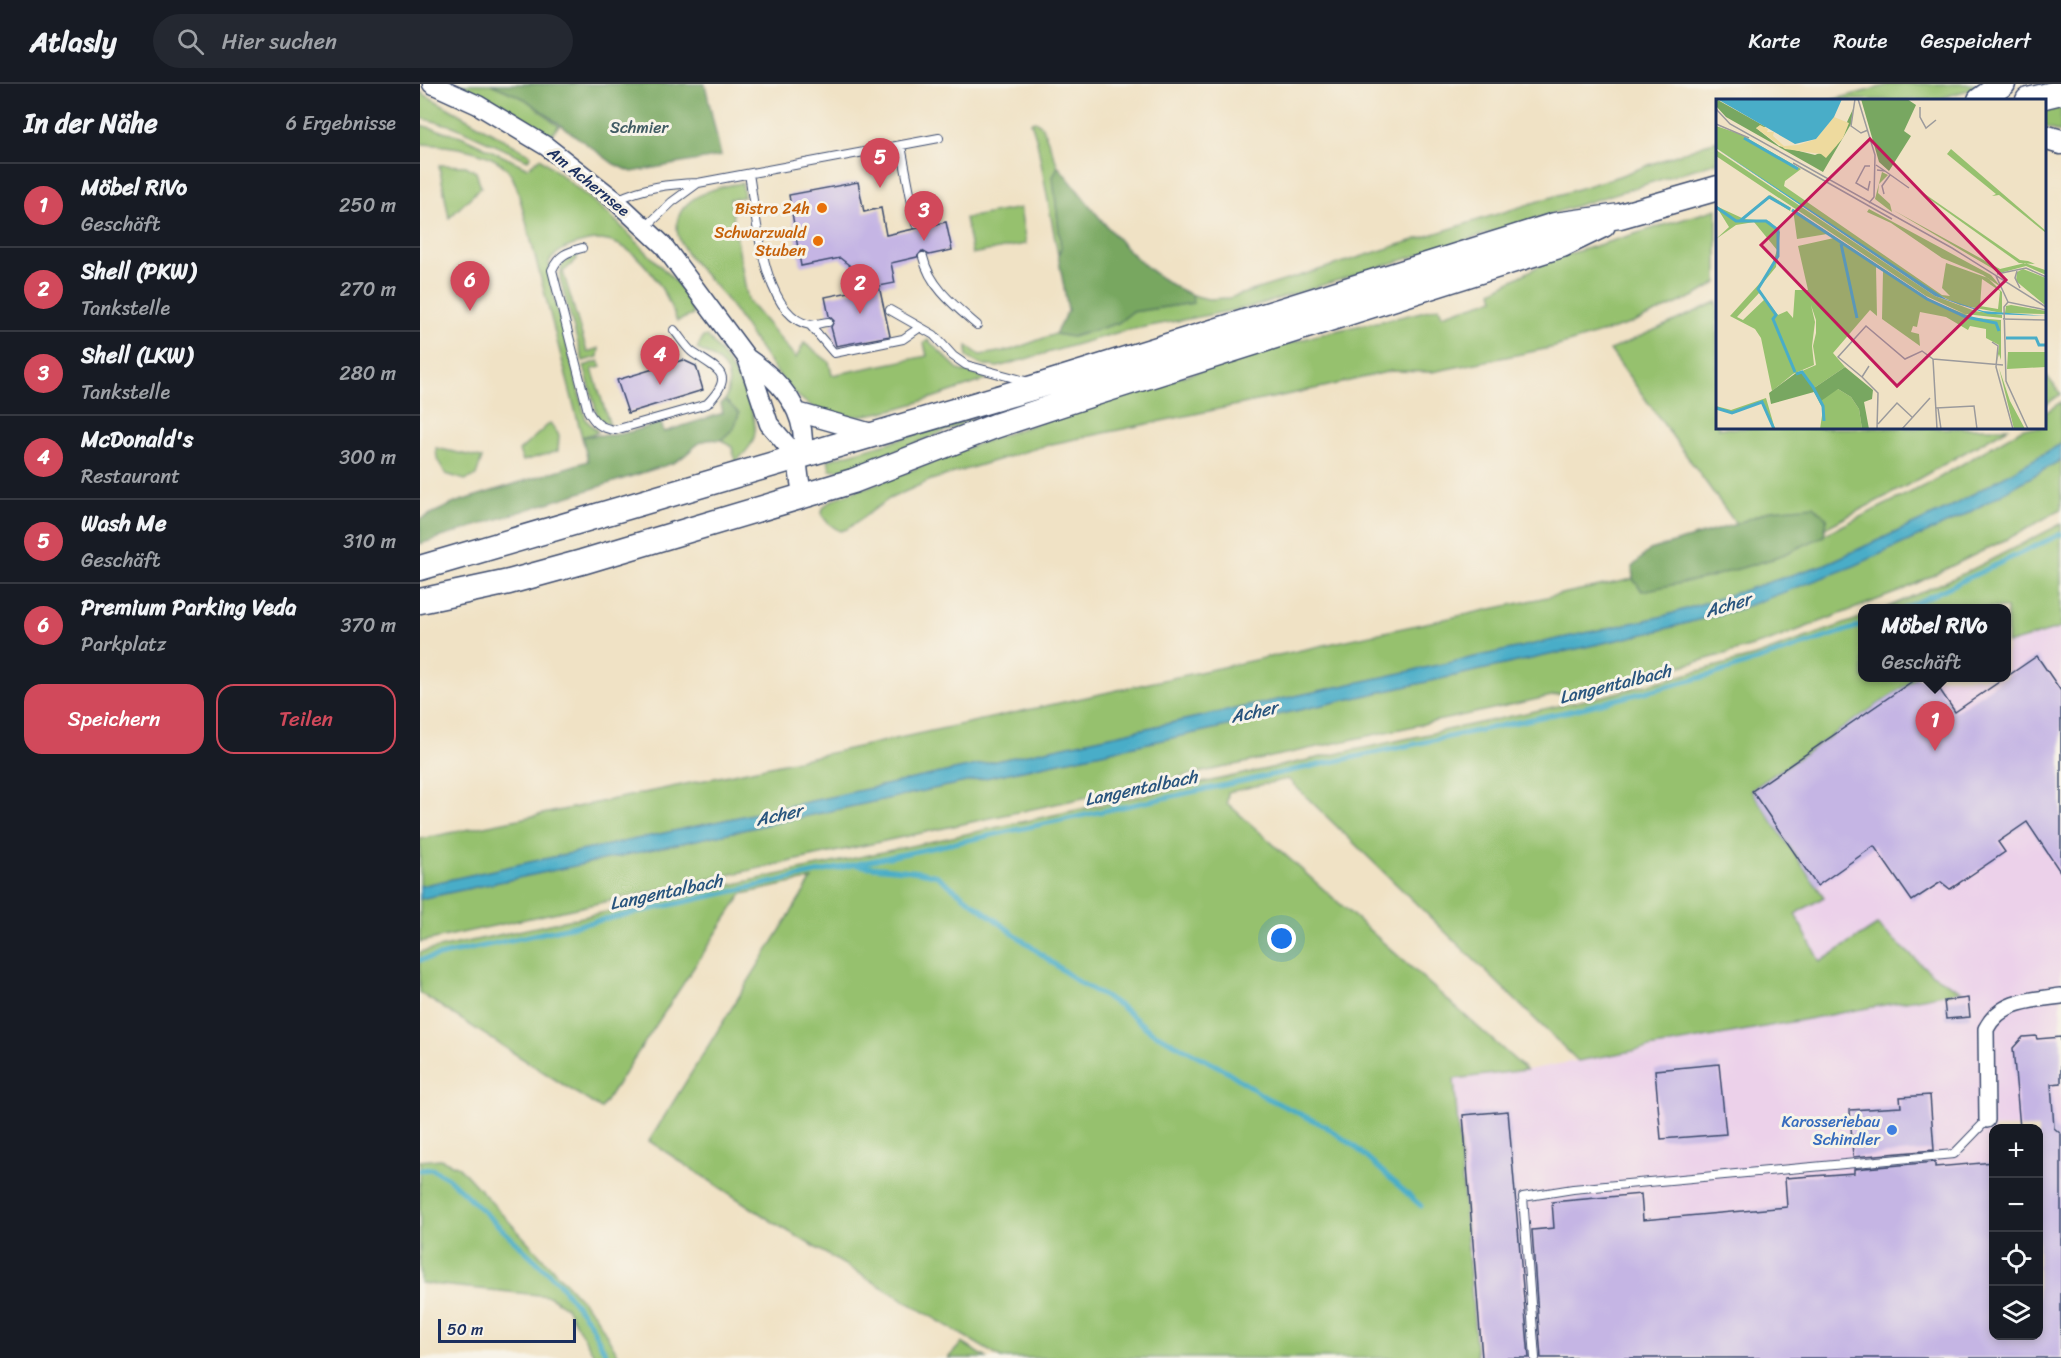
<!DOCTYPE html>
<html lang="de">
<meta charset="utf-8">
<style>
:root{--surface:#171b24;--page:#242831;--text:#f1f3f6;--muted:#9ea1a6;--line:#363941;--accent:#d1495b}
body{margin:0;font-family:Sriracha,sans-serif;background:var(--page);color:var(--text)}
.controls{position:absolute;right:18px;bottom:18px;display:grid;overflow:hidden;border-radius:12px;box-shadow:0 3px 9px #0003}
.controls button{width:54px;height:54px;display:grid;place-items:center;padding:0;border:0;border-bottom:2px solid var(--line);background:var(--surface);color:var(--text);font:30px sans-serif}
.scale{position:absolute;left:18px;bottom:15px;width:138px;box-sizing:border-box;padding-left:6px;border:3px solid #1b2f5e;border-top:0;font-size:16px;line-height:21px;white-space:nowrap;color:#1b2f5e;-webkit-text-stroke:4px #f7f3e8;paint-order:stroke}
.you{position:absolute;left:862px;top:855px;width:21px;height:21px;margin:-15px;border:4px solid #fff;border-radius:50%;background:#1a73e8;box-shadow:0 0 0 9px #1a73e833}
.badge{display:grid;place-items:center;width:39px;height:39px;border-radius:50%;background:var(--accent);color:#fff;font-size:20px;font-weight:700}
.pin{position:absolute;translate:-50% -50px;filter:drop-shadow(0 2px 3px #0008)}
.pin::after{content:'';position:absolute;top:32px;width:21px;height:18px;background:inherit;clip-path:polygon(0 0,100% 0,50% 100%)}
.popup{position:absolute;left:1438px;top:520px;width:153px;height:78px;box-sizing:border-box;display:grid;place-content:center;border-radius:12px;background:var(--surface);filter:drop-shadow(0 2px 4px #0005);font-size:20px;white-space:nowrap;color:var(--muted)}
.popup b{font-size:22px;color:var(--text)}
.popup::after{content:'';position:absolute;left:50%;top:100%;margin-left:-12px;border:12px solid transparent;border-top-color:var(--surface)}
.list{margin:0;padding:0;list-style:none}
h2{display:flex;justify-content:space-between;align-items:center;height:78px;margin:0;padding:0 24px;font-size:26px}
h2 small{font-size:20px;font-weight:400;color:var(--muted)}
.list li{display:grid;grid-template-columns:39px 1fr auto;gap:18px;align-items:center;box-sizing:border-box;height:84px;padding:0 24px;border-top:2px solid var(--line)}
.list b{display:block;font-size:22px;white-space:nowrap}
.list p{margin:0;font-size:20px;white-space:nowrap;color:var(--muted)}
.list em{font-size:20px;font-style:normal;color:var(--muted)}
.actions{display:flex;gap:12px;padding:18px 24px}
.actions a{flex:1;padding:14px 0;border:2px solid var(--accent);border-radius:18px;text-align:center;font-size:21px;color:var(--accent)}
.actions .main{background:var(--accent);color:#fff}
.icon{flex:none;width:33px;height:33px;fill:none;stroke:currentColor;stroke-width:2;stroke-linecap:round;stroke-linejoin:round}
.map{position:relative;flex:none;width:1641px;height:1274px;overflow:hidden}
header{display:flex;align-items:center;gap:36px;box-sizing:border-box;height:84px;padding:0 30px;background:var(--surface);border-bottom:2px solid var(--line)}
header strong{font-size:28px}
nav{display:flex;gap:33px;margin-inline-start:auto;font-size:21px}
.search{width:420px;height:54px;background:var(--page);display:flex;align-items:center;gap:15px;box-sizing:border-box;padding:0 21px;border-radius:33px;color:var(--muted);font-size:22px}
main{display:flex}
aside{flex:1;background:var(--surface)}
.map>svg:first-child{display:block}
</style>
<header>
<strong>Atlasly</strong>
<div class="search"><svg class="icon" aria-label="search" viewBox="0 0 24 24"><circle cx="10" cy="10" r="6"/><path d="M15 15l6 6"/></svg>Hier suchen</div>
<nav><a>Karte</a><a>Route</a><a>Gespeichert</a></nav>
</header>
<main>
<aside>
<h2>In der Nähe<small>6 Ergebnisse</small></h2>
<ul class="list">
<li><span class="badge">1</span><div><b>Möbel RiVo</b><p>Geschäft</p></div><em>250 m</em></li>
<li><span class="badge">2</span><div><b>Shell (PKW)</b><p>Tankstelle</p></div><em>270 m</em></li>
<li><span class="badge">3</span><div><b>Shell (LKW)</b><p>Tankstelle</p></div><em>280 m</em></li>
<li><span class="badge">4</span><div><b>McDonald's</b><p>Restaurant</p></div><em>300 m</em></li>
<li><span class="badge">5</span><div><b>Wash Me</b><p>Geschäft</p></div><em>310 m</em></li>
<li><span class="badge">6</span><div><b>Premium Parking Veda</b><p>Parkplatz</p></div><em>370 m</em></li>
</ul>
<div class="actions"><a class="main">Speichern</a><a>Teilen</a></div>
</aside>
<div class="map">
<svg width="1641" height="1274" viewBox="0 0 1641 1274">
<rect width="100%" height="100%" fill="#f7f3e8"/>
<filter id="ink" filterUnits="userSpaceOnUse"><feTurbulence type="fractalNoise" baseFrequency=".0167" numOctaves="2"/><feDisplacementMap in="SourceGraphic" scale="12" xChannelSelector="R" yChannelSelector="G"/><feConvolveMatrix kernelMatrix="1 2 1 2 8 2 1 2 1" color-interpolation-filters="sRGB"/></filter>
<filter id="wash" filterUnits="userSpaceOnUse"><feTurbulence type="fractalNoise" baseFrequency=".008" numOctaves="4" result="noise"/><feDisplacementMap in="SourceGraphic" scale="24" xChannelSelector="R" yChannelSelector="G"/><feGaussianBlur stdDeviation="1.35" result="paint"/><feColorMatrix in="noise" values="0 0 0 0 0 0 0 0 0 0 0 0 0 0 0 0 0 1.4 0 .05"/><feComposite in="paint" operator="in"/></filter>
<g filter="url(#wash)">
<rect width="100%" height="100%" fill="#f0e2c5"/>
<!-- built -->
<path fill="#ecd1ea" fill-rule="evenodd" d="M1641 544V1274H1057L1034 994 1107 986 1540 906 1512 890 1457 841 1400 878 1375 830 1404 813 1331 706 1497 594H1587V560ZM1574 1044H1618V1252H1574Z"/>
<!-- green -->
<path fill="#96c16e" stroke="#587866" stroke-width="1.5" d="M41 0H71L105 15 139 42 131 51Z
M1472 0H1567L1516 16H1412Z
M0 8 111 71 108 76 33 42 0 34Z
M1641 23V49L1625 43 1624 28Z
M615 37 622 42 638 82 633 93 641 164 638 171 617 57 611 38Z
M0 41 41 52 108 84 120 74 190 131 258 200 271 223 273 231 257 237C242 198 209 143 160 159 147 163 138 166 129 178L133 209 166 336 178 348 162 353 102 122C99 112 97 100 91 91 78 66 25 61 0 60Z
M1297 56V78L832 223 703 247 578 283 561 281 547 273V262L560 271 591 266 635 250 652 253 698 239 712 228 772 219V211L788 215 809 214 1199 92Z
M19 81 46 82 56 88 61 103 29 134Z
M322 99 324 113 310 115 326 207 329 218 376 274 384 259 409 278 412 291 507 272 504 259 508 256 539 286 569 295C530 307 452 339 415 331 401 328 389 322 379 313 348 284 328 243 302 210 290 194 271 180 262 161 258 153 255 144 258 135 264 111 300 102 322 99Z
M600 124 606 160 552 170 545 134Z
M1297 125V199L1277 211 1213 239 1135 263 1012 288 971 287 904 303 627 361 511 396 469 415 427 445 420 447C376 422 424 411 447 403 493 387 537 366 583 351 684 316 788 284 891 253 933 241 977 236 1019 223L1022 231 1074 215 1072 207 1132 175Z
M156 170 157 175 143 188 167 268 179 264 178 273 163 277 140 195 142 180Z
M1297 218 1298 344H1588L1484 403 1405 444 1407 435 1351 426 1316 440 1190 266Z
M287 252C305 272 344 330 333 357 329 365 322 372 315 378L312 363 301 356 314 344 319 330 305 316C316 288 302 276 277 265L283 253Z
M179 277 181 283 172 285 190 342 178 333 164 282Z
M1625 290 1641 310 1625 321 1624 290Z
M1641 318V360L1527 425 1406 480 1244 532 0 802V755C405 674 808 579 1213 495L1222 507 1356 474 1512 398 1603 344H1624L1625 329Z
M571 329 430 385 410 386 408 376Z
M130 339 139 351 138 367 103 377 99 367Z
M16 364 62 374 56 392 45 396 26 390 17 375Z
M1641 376V425L1601 448 1483 506 1347 558 1273 579 1155 607 0 858V815L784 647 1233 548 1319 525 1541 433Z
M1641 440V544L1587 560V524H1466L1545 489Z
M1443 533V594H1497L1331 706 1404 813 1375 830 1400 878 1457 841 1512 890 1541 907 1158 977 868 695 808 708 807 719 1106 986 1034 995 1057 1274H581L356 1140 229 1057 392 795 322 810 181 1025 0 909V868L1184 612 1335 572Z
M20 1075 39 1083 175 1231 200 1274H176L146 1223 129 1212 0 1199V1077Z
M542 1259 567 1274H528Z"/>
<!-- forest -->
<path fill="#78a761" stroke="#4a6b60" stroke-width="1.5" d="M71 0H285L301 72 212 88 194 80 105 15Z
M638 82C677 129 714 187 772 211L773 219 712 228 698 239 652 253 635 250 648 226 638 171 641 164 633 93Z
M305 316 319 329 314 344 301 356C275 352 274 369 253 379L0 460V435L37 418 168 377 162 353C173 350 179 352 189 351 206 351 224 343 241 339L244 348 303 329 301 320Z
M1394 422 1407 435 1404 452 1356 474 1287 494 1222 507 1213 495 1212 483 1230 466 1316 440 1351 426Z"/>
<!-- water -->
<path fill="#49adc8" stroke="#326e93" stroke-width="1.5" d="M1641 360V376L1541 433 1434 482 1319 525 1233 548 784 647 0 815V802L1244 532 1406 480 1527 425Z"/>
<g fill="none" stroke-linecap="round" stroke-linejoin="round">
<!-- stream -->
<path stroke="#49adc8" stroke-width="5" d="M1485 524 1641 450
M437 781C464 786 491 784 517 792L657 897 699 921 730 947 807 987 845 1013 905 1042 934 1062 1001 1122
M0 876 432 781 1154 626 1295 590 1443 541
M0 1086 12 1085 28 1094 138 1198 170 1239 188 1274"/>
</g>
<g id="blocks">
<!-- building -->
<path fill="#c5b5e4" d="M438 98 444 128 461 124 466 151 526 138 532 166 509 171 502 167 497 173 471 179 475 199 459 202 470 252 416 262 411 243 414 237 409 232 405 213 439 206 434 185 420 174 381 182 369 111Z
M263 276 276 282 283 306 208 329 197 296Z
M1617 572 1641 607V789L1607 738 1578 758 1585 768 1530 805 1521 798 1492 817 1454 762 1397 802 1332 707 1497 594H1512L1535 628Z
M1548 914 1550 933 1526 935 1524 917Z
M1616 952 1617 955 1641 953V999L1631 1000 1634 1044 1641 1050V1274H1121L1112 1146 1134 1144 1132 1118 1221 1110 1223 1136 1367 1123 1365 1094 1434 1089V1085L1515 1078V1083L1574 1078V1251H1618V1044H1600L1593 964 1603 953Z
M1299 980 1306 1050 1241 1055 1235 986Z
M1510 1011 1514 1066 1433 1073 1430 1026 1481 1023 1480 1013Z
M1088 1027 1109 1274H1062L1043 1031Z"/>
</g>
</g>
<g filter="url(#ink)">
<use href="#blocks" fill-opacity="0" stroke="#3b4a6d" stroke-width="1.5"/>
<g fill="none" stroke-linecap="round" stroke-linejoin="round">
<defs>
<path id="service" d="M481 62 496 140
M329 90C336 128 342 232 390 241 395 241 403 238 408 238
M278 99 519 54
M197 116C223 103 249 100 278 99L252 118 226 143
M162 164C147 168 139 171 132 186L168 327C175 339 180 344 195 346L287 320C317 289 297 286 272 268 265 262 260 253 254 246
M503 173C510 203 535 222 557 241
M470 226 514 251 533 272 546 281 609 298
M390 241 414 269 483 255 499 244
M1115 1274 1103 1113 1153 1105 1534 1070 1567 1036"/>
<path id="minor" d="M1567 1036 1566 945C1581 916 1612 916 1641 912"/>
<path id="tertiary" d="M12 0 58 21 126 62 195 116 243 161 327 274 349 340 378 374
M327 274C355 293 382 320 383 356 383 363 379 368 378 374 377 386 381 400 382 412
M377 328 455 350"/>
<path id="primary" d="M1560 16 1583 0
M1608 16 1641 8
M1624 53 1641 58
M0 484 619 302 1135 141 1200 132 1298 104
M0 517 89 498 162 478 433 397 575 342 660 314 1142 161 1183 141"/>
</defs>
<!-- service casing -->
<use href="#service" stroke="#3b4a6d" stroke-width="10"/>
<!-- minor casing -->
<use href="#minor" stroke="#3b4a6d" stroke-width="18"/>
<!-- tertiary casing -->
<use href="#tertiary" stroke="#3b4a6d" stroke-width="21"/>
<!-- primary casing -->
<use href="#primary" stroke="#3b4a6d" stroke-width="27"/>
<!-- service -->
<use href="#service" stroke="#fff" stroke-width="8"/>
<!-- minor -->
<use href="#minor" stroke="#fff" stroke-width="15"/>
<!-- tertiary -->
<use href="#tertiary" stroke="#fff" stroke-width="18"/>
<!-- primary -->
<use href="#primary" stroke="#fff" stroke-width="24"/>
</g>
</g>
<!-- markers -->
<g fill="#e8710a" stroke="#f7f3e8" stroke-width="2">
<circle cx="402" cy="124" r="6"/>
<circle cx="398" cy="157" r="6"/>
</g>
<circle fill="#3f7fe0" stroke="#f7f3e8" stroke-width="2" cx="1472" cy="1046" r="6"/>
<g text-anchor="middle" stroke-width="6" stroke-linejoin="round" paint-order="stroke">
<!-- park labels -->
<g font-size="16" fill="#405b63" stroke="#f7f3e8">
<text x="219" y="49">Schmier</text>
</g>
<!-- street labels -->
<g font-size="16" fill="#1b2f5e" stroke="#f7f3e8">
<text transform="translate(169 97) rotate(39)" y="6">Am Achernsee</text>
</g>
<!-- food labels -->
<g font-size="16" fill="#c56008" stroke="#f7f3e8" text-anchor="end">
<text x="390" y="130">Bistro 24h</text>
<text x="386" y="154">Schwarzwald<tspan x="386" dy="18">Stuben</tspan></text>
</g>
<!-- shop labels -->
<g font-size="16" fill="#366cbe" stroke="#f7f3e8" text-anchor="end">
<text x="1460" y="1043">Karosseriebau<tspan x="1460" dy="18">Schindler</tspan></text>
</g>
<!-- water labels -->
<g font-size="18" font-style="italic" fill="#29557e" stroke="#f7f3e8">
<text transform="translate(1308 521) rotate(-16)" y="6">Acher</text>
<text transform="translate(1195 600) rotate(-14)" y="6">Langentalbach</text>
<text transform="translate(834 628) rotate(-12)" y="6">Acher</text>
<text transform="translate(721 704) rotate(-12)" y="6">Langentalbach</text>
<text transform="translate(359 731) rotate(-12)" y="6">Acher</text>
<text transform="translate(246 808) rotate(-12)" y="6">Langentalbach</text>
</g>
</g>
<!-- overview -->
<g transform="translate(1296 15)">
<rect width="330" height="330" fill="#f0e2c5"/>
<path d="M0 27 24 35 85 70 69 82 68 87 226 196 234 197 226 189 230 164 272 179 286 193V214L244 206 212 191 0 49ZM266 180 284 192 282 210 264 207ZM235 50 330 132V134L283 96 276 97 280 95 231 55ZM0 51 219 197 259 212 286 216V219L249 215 210 197 0 57ZM166 73 172 76 163 85 162 94 174 105 176 113 159 100ZM205 94 206 93 304 161 312 162 319 165 303 164ZM54 96 75 109 74 112 54 99 27 120 53 122 64 133 60 168 42 190 62 216 71 212 77 219 79 191H92L82 147 118 139 111 135 81 140 77 110 216 202 259 219 285 221V261L283 255 281 262 283 246 270 239V230L254 227 252 231 230 218 204 213 201 228 197 227 195 233 203 235 204 247 166 220 167 172 160 168 161 217 154 211 117 254 129 268 98 289 86 272 100 266 97 247 100 234V221L95 206 99 223 96 247 98 266 77 275 56 292 45 239 39 230 14 217 54 173 61 151 38 123 20 126 0 140 13 128 0 107 26 119ZM43 194 49 200 27 221 21 218ZM153 110 275 176 285 188 267 176 226 159 175 124 151 113ZM177 111 284 170 309 164 329 171 330 176 310 167 284 174ZM307 170 330 179V207L300 182 301 173ZM295 206 330 212V215L289 214 290 207ZM292 253H330V268L291 270ZM283 269 294 302 309 330H298ZM122 290 135 298 143 310 146 330H104L107 310 98 293ZM50 299 59 330 45 302 19 314 0 310V307L15 311Z" fill="#96c16e" fill-rule="evenodd"/>
<path d="M0 0 50 28 40 29 63 47 99 56 120 47 137 10 135 25 107 73 10 18 0 7ZM145 0H191L200 6 188 32 195 37 173 72 163 63ZM129 268 157 291 156 300 148 303 153 330H146L143 310 135 298 122 290 105 302 98 293 55 305 53 294 80 274 86 272 98 289Z" fill="#78a761"/>
<path d="M118 18 133 24 127 39 110 59 105 55 69 50 40 29 44 26 52 30 51 33H58L57 37 68 47 82 46 100 40Z" fill="#eeda9e"/>
<path d="M126 0 118 18 100 40 79 45 3 1ZM0 49 230 200 267 212 330 217 272 215 219 197Z" fill="#49adc8"/>
<path fill="none" stroke="#49adc8" stroke-width="3" d="M28 39 82 70M0 108 20 122H50L62 131V157L42 190 60 216 57 220 79 273M76 111 211 200 250 218 280 224 283 232M24 122 53 98 74 110M125 145 141 219M290 239H320L323 246H330M80 275 86 273 97 288 107 307 108 322M0 309 16 314 46 303 58 330"/>
<path fill="none" stroke="#9b9a9c" stroke-width="1.5" d="M139 0 135 27 145 34 152 31M142 0 159 56 158 98 153 104M204 8V18L210 29 220 21M0 10 14 25 236 149 330 208M0 25 33 39M77 64 176 120M160 66 169 72 161 71M154 67H149L140 84 152 91 154 82M169 72 193 89M168 95 166 87 174 76M301 172 299 179 304 189M281 175 310 169 330 178M280 177 292 203M287 220 330 221M276 243 282 247 280 268 297 330M217 260 221 330M153 267 146 278 162 294 161 330M146 278 122 258 150 227 189 260 206 252 217 260 287 266M220 309 258 307 261 330M222 309 225 330M162 325 181 304 197 319M186 330 214 299M312 330 290 282 288 208 292 203 330 211"/>
<path fill="#c2185b" fill-opacity="0.15" stroke="#c2185b" stroke-width="3" d="M154 40 290 181 181 287 45 146Z"/>
<rect width="330" height="330" fill="none" stroke="#1b2f5e" stroke-width="3"/>
</g>
</svg>
<div class="controls">
<button>+</button>
<button>−</button>
<button><svg class="icon" aria-label="locate" viewBox="0 0 24 24"><circle cx="12" cy="12" r="6"/><path d="M12 2v4M12 18v4M2 12h4M18 12h4"/></svg></button>
<button><svg class="icon" aria-label="layers" viewBox="0 0 24 24"><path d="M12 4l9 5-9 5-9-5zM3 14l9 5 9-5"/></svg></button>
</div>
<div class="scale">50 m</div>
<div class="you"></div>
<div class="pin badge" style="left:1515px;top:667px">1</div>
<div class="popup"><b>Möbel RiVo</b>Geschäft</div>
<div class="pin badge" style="left:440px;top:230px">2</div>
<div class="pin badge" style="left:504px;top:157px">3</div>
<div class="pin badge" style="left:240px;top:301px">4</div>
<div class="pin badge" style="left:460px;top:104px">5</div>
<div class="pin badge" style="left:50px;top:227px">6</div>
</div>
</main>
